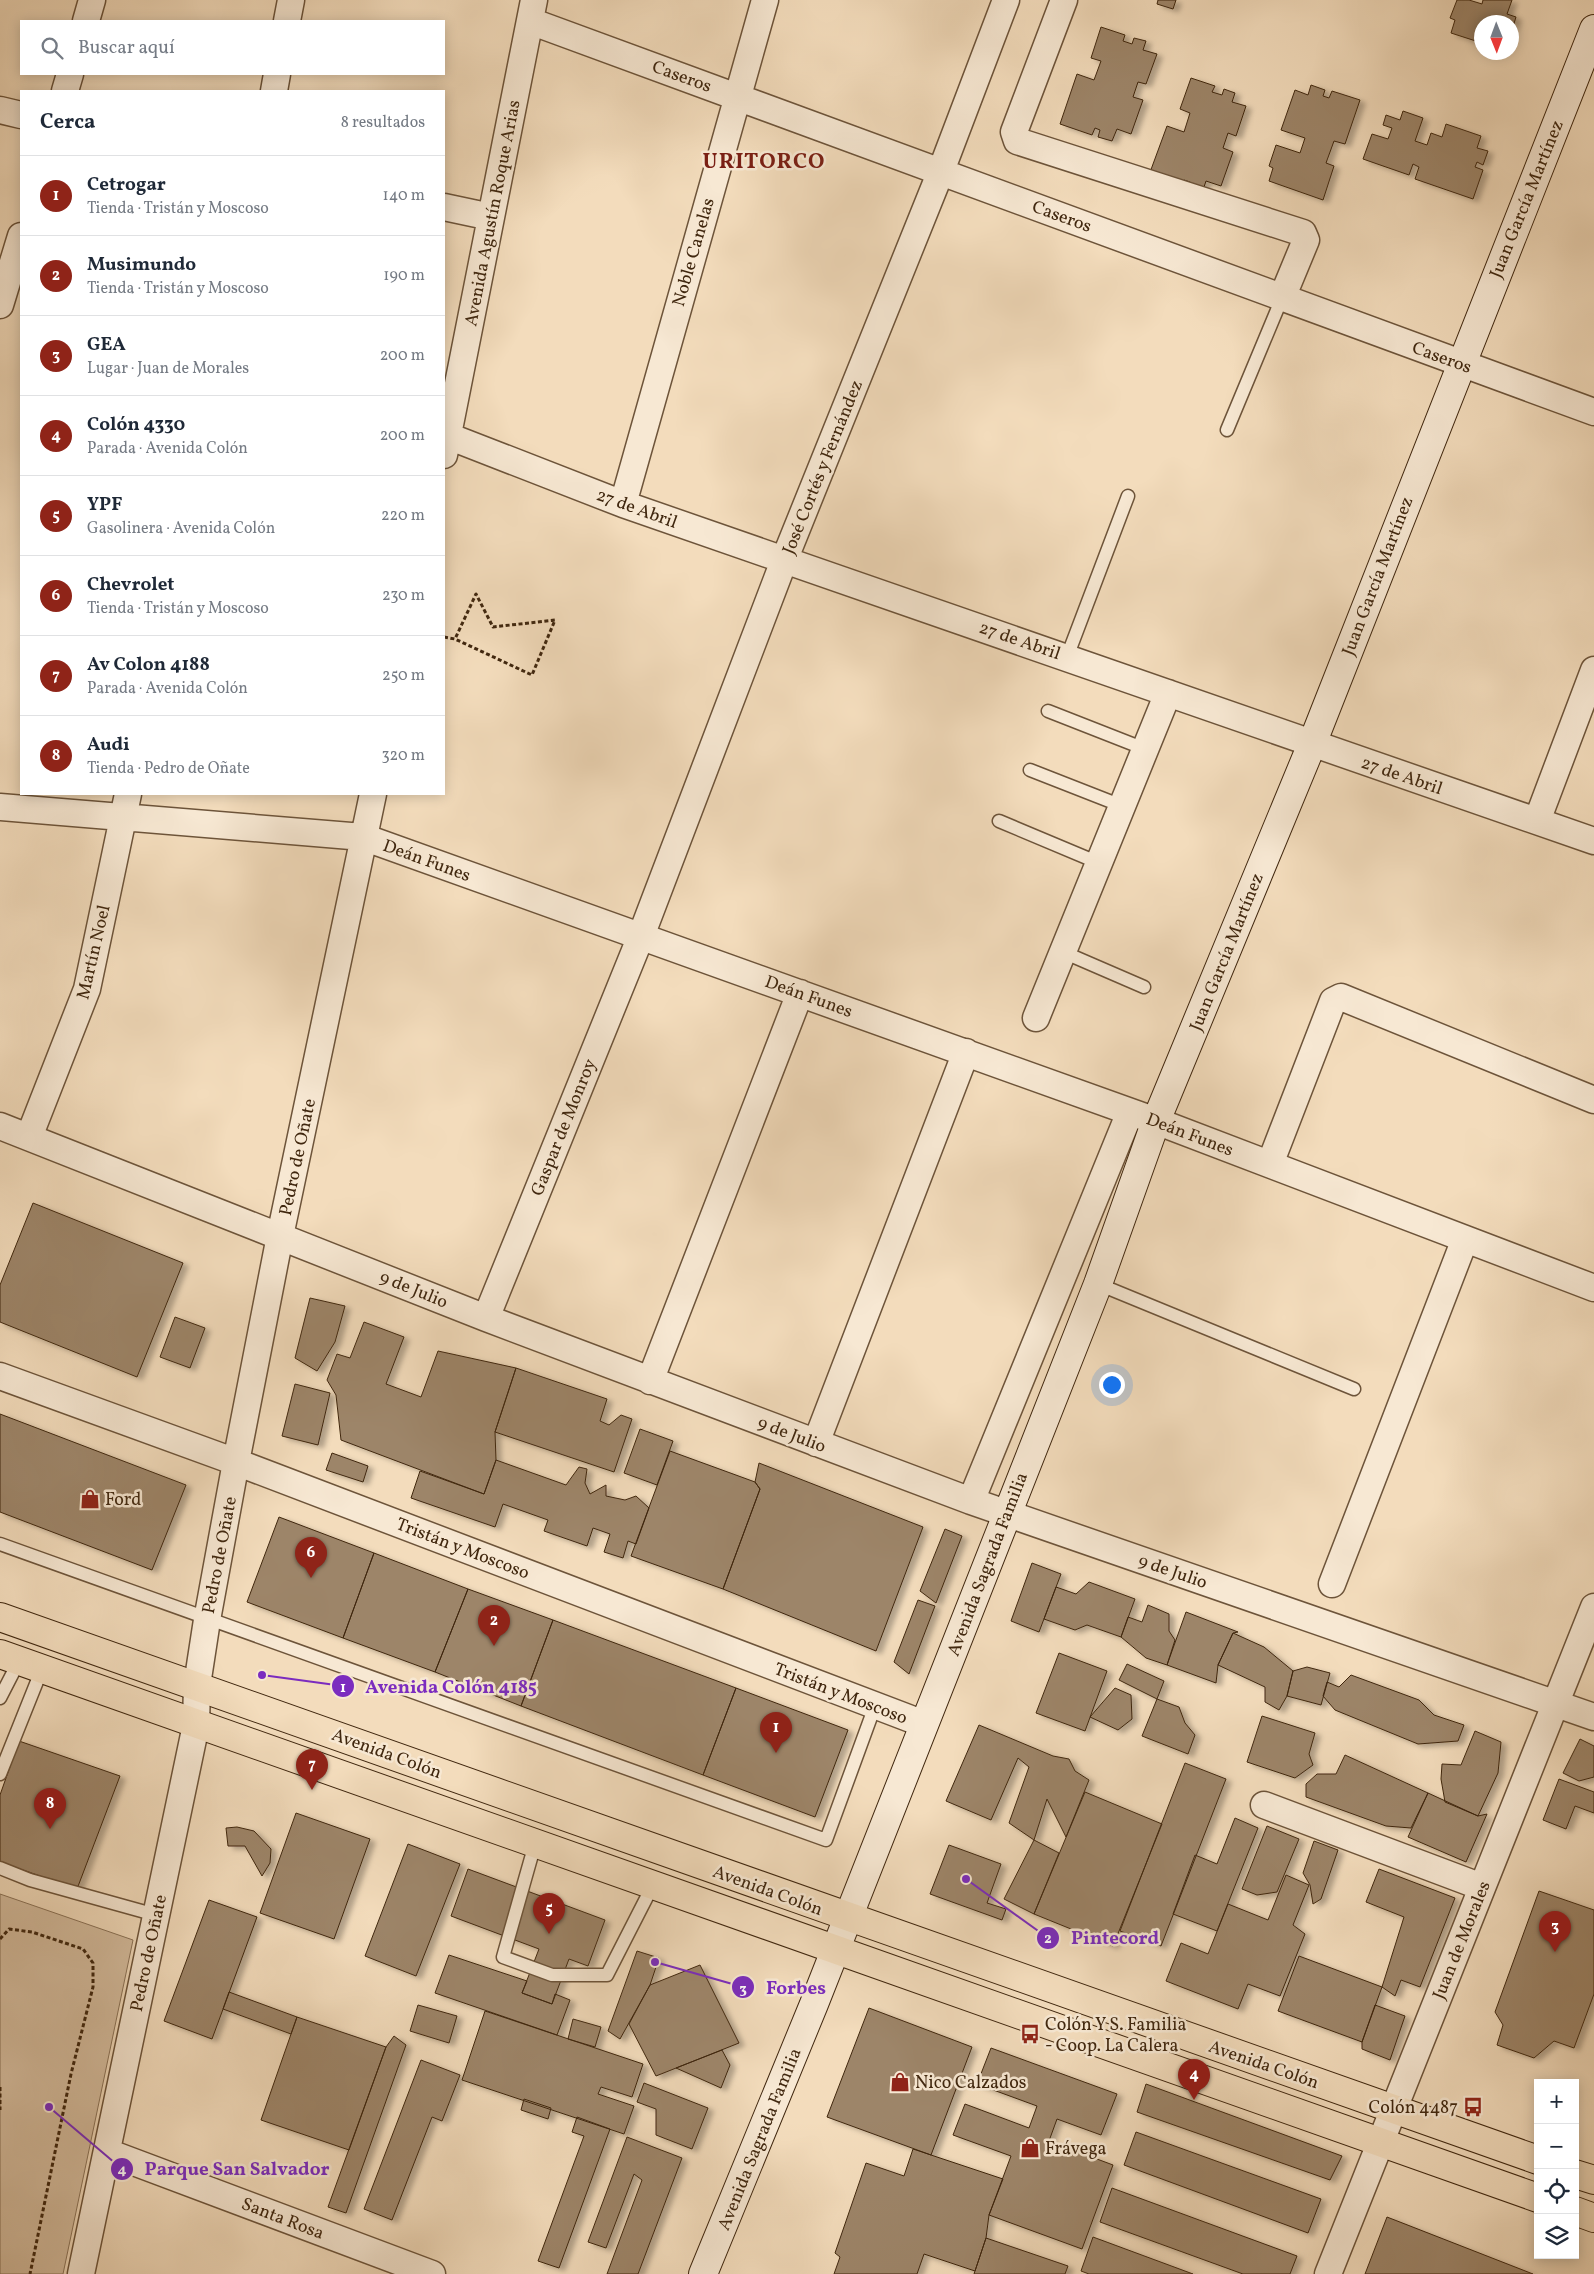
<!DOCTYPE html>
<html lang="es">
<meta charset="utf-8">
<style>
:root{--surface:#fff;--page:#f2f2f3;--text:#1f2937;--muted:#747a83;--line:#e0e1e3;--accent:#8f2418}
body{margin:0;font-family:Vollkorn,serif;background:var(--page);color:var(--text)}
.controls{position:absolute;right:15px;bottom:15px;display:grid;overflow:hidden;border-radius:0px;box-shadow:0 2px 12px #0003}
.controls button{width:45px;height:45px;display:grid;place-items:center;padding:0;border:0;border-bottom:1px solid var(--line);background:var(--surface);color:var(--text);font:25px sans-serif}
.compass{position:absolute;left:1474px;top:15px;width:45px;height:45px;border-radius:50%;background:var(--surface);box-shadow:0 2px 12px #0003;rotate:179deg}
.you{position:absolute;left:1111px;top:1384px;width:18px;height:18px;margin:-12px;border:4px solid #fff;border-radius:50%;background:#1a73e8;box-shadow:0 0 0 8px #1a73e833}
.badge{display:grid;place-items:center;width:32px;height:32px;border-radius:50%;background:var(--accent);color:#fff;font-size:16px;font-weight:700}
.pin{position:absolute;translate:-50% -41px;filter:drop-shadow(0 1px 2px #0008)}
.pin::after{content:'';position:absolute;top:26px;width:18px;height:15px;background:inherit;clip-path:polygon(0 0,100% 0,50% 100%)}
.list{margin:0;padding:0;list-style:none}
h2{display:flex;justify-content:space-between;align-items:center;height:65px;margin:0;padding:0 20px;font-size:21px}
h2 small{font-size:16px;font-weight:400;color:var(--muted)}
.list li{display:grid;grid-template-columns:32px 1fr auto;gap:15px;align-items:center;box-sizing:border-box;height:80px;padding:0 20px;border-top:1px solid var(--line)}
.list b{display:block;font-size:19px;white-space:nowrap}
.list p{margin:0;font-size:16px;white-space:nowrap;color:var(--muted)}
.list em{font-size:16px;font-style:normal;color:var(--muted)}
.icon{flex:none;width:28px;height:28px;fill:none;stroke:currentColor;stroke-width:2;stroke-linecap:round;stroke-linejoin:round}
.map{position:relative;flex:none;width:1594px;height:2274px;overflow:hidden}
.search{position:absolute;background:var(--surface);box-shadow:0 2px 12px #0003;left:20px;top:20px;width:425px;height:55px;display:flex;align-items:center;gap:12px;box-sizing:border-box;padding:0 18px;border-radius:0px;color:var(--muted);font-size:19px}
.panel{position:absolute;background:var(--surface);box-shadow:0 2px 12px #0003;left:20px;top:90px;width:425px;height:705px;border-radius:0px}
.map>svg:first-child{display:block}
</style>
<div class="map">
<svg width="1594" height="2274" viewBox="0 0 1594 2274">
<defs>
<filter id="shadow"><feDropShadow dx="5.5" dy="3" stdDeviation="2.5" flood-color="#0004"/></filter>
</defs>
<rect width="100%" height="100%" fill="#f3dcbc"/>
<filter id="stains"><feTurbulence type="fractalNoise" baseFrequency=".004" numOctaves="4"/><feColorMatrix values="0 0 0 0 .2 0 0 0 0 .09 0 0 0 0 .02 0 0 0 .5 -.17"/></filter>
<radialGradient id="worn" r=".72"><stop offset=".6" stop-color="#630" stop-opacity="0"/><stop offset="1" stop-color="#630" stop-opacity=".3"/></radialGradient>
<!-- green -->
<path fill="#d5bd9f" stroke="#8a7257" d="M0 1894 133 1940 63 2274H0Z"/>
<!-- building -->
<path fill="#9d8569" stroke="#40270f" filter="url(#shadow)" d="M1158 0H1176L1173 9 1157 4Z
M1457 0H1469L1482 4 1483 0H1512L1507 14 1516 17 1512 30V22H1482V43L1451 33 1455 20 1450 18Z
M1101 27 1125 35 1123 41 1132 44 1134 38 1146 41 1143 50 1157 54 1146 84 1138 82 1133 97 1143 100 1131 134 1117 129 1112 141 1098 137 1100 130 1095 128 1092 135 1060 124 1077 74 1094 80 1101 61 1091 58Z
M1191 78 1215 86 1212 92 1222 95 1224 89 1235 93 1232 102 1246 106 1236 136 1228 133 1223 148 1233 152 1221 186 1206 181 1202 193 1188 188 1190 182 1184 180 1182 186 1149 175 1167 126 1184 132 1190 113 1180 109Z
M1311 85 1325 90 1323 96 1329 98 1332 91 1360 100 1345 144 1334 141 1326 163 1334 166 1323 200 1269 181 1273 168 1269 166 1276 145 1300 153 1305 138 1281 130 1295 90 1308 95Z
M1403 111 1423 118 1415 141 1427 145 1431 133 1442 137 1446 124 1481 136 1477 148 1488 151 1483 165 1477 162 1475 167 1483 170 1473 199 1415 179 1419 167 1413 164 1409 175 1363 159 1372 134 1388 139 1392 128 1383 125 1386 115 1400 120Z
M33 1203 183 1263 137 1377 0 1322V1285Z
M310 1298 345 1306 335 1342 317 1371 295 1358Z
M175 1317 205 1328 190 1368 160 1357Z
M364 1322 404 1337 386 1384 421 1397 438 1351 516 1368 495 1432 496 1460 484 1494 341 1440 336 1395 327 1380 337 1354 350 1358Z
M516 1368 607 1399 600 1421 609 1425 621 1415 632 1419 614 1472 495 1432Z
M295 1384 330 1393 318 1445 282 1436Z
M0 1414 186 1485 152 1570 0 1512Z
M640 1429 673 1441 657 1485 624 1473Z
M670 1451 755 1482 760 1489 723 1589 631 1556Z
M332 1453 368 1466 363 1482 326 1470Z
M496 1460 566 1485 579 1467 587 1469 585 1483 590 1494 606 1485V1496L625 1500 636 1496 649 1508 636 1544 628 1541 623 1558 604 1552 610 1534 593 1528 587 1546 544 1531 548 1520 503 1504 495 1527 411 1498 420 1471 484 1494Z
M759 1463 923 1527 876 1651 723 1589 760 1489 755 1482Z
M279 1517 374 1553 343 1638 247 1602Z
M945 1529 962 1536 936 1603 920 1591Z
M374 1553 468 1589 435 1672 343 1638Z
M1032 1563 1061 1574 1039 1632 1011 1621Z
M1089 1582 1135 1599 1121 1637 1087 1625 1075 1630 1044 1619 1056 1587 1076 1594Z
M468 1589 553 1620 521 1706 435 1672Z
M918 1600 935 1606 909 1674 894 1662Z
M1148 1605 1169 1614V1631L1175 1640 1167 1665 1146 1658 1121 1637 1128 1617 1142 1622Z
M1186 1612 1238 1632 1233 1633 1218 1665 1216 1683 1167 1665Z
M553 1620 736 1688 703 1775 521 1706Z
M1233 1633 1264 1647 1293 1671 1287 1696 1279 1710 1265 1702V1687L1218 1665Z
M1059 1653 1107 1671 1085 1731 1036 1713Z
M1127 1664 1164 1681 1157 1699 1119 1680Z
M1307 1667 1330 1673 1321 1705 1287 1696 1293 1671Z
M1351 1675 1419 1700 1434 1715 1464 1725 1458 1741 1418 1744 1335 1710 1323 1696 1327 1682 1339 1687Z
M736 1688 848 1730 815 1817 703 1775Z
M1115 1688 1131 1695 1132 1719 1118 1730 1090 1717Z
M1157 1699 1179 1707 1185 1723 1195 1735 1188 1754 1142 1736Z
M1262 1716 1315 1733 1309 1754 1313 1765 1295 1778 1247 1762Z
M979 1725 1053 1756 1069 1759 1075 1771 1089 1780 1066 1837 1047 1799 1034 1840 1009 1823 1029 1767 1018 1758 991 1820 946 1801Z
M1475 1731 1501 1742 1498 1773 1478 1816 1445 1802 1441 1779 1442 1764 1461 1765Z
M1580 1739 1594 1746V1777L1579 1781 1563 1773Z
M19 1741 120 1776 77 1889 0 1862V1795Z
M1345 1755 1428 1793 1411 1828 1386 1826 1306 1797V1784L1317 1774H1336Z
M1185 1763 1226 1779 1161 1946 1120 1931Z
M1559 1779 1594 1792V1813L1575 1806 1566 1829 1543 1820Z
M1085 1792 1162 1824 1113 1946 1034 1914Z
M1428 1793 1478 1816 1487 1814 1466 1862 1408 1837Z
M296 1813 370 1839 334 1939 260 1913Z
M1235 1818 1258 1828 1217 1931 1173 1914 1195 1855 1217 1864Z
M1267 1826 1299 1839 1277 1892 1257 1895 1242 1889Z
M237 1827 254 1831 271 1849 270 1863 262 1876 245 1846H228L226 1828Z
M1034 1840 1059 1853 1034 1914 1004 1899Z
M1314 1841 1338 1850 1321 1899 1313 1904 1310 1885 1303 1873Z
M408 1844 460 1864 416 1976 365 1956Z
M949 1845 1001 1864 987 1903 1006 1909 1002 1920 930 1894Z
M468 1869 605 1920 588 1966 569 1959 552 2004 522 1993 539 1949 451 1916Z
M1379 1869 1455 1898 1420 1987 1401 1980 1395 1996 1382 1987 1404 1917 1366 1902Z
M1286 1875 1309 1885 1293 1925 1305 1934 1280 1996 1248 1984 1238 2009 1166 1981 1181 1943 1208 1954 1228 1904 1268 1920Z
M1539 1891 1594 1910V1994L1574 2048 1554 2041 1534 2058 1497 2045 1503 2025 1495 2012Z
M209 1900 257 1917 212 2039 164 2021Z
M637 1951 659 1958 650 1985 620 2039 608 2031Z
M449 1955 527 1981 522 1993 552 2004 555 1994 570 2000 557 2035 435 1993Z
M1299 1956 1382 1987 1362 2042 1278 2011Z
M700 1965 739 2043 656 2076 629 2024 650 1985Z
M229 1992 297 2017 291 2034 223 2009Z
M418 2005 457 2016 449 2043 410 2031Z
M1375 2005 1405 2016 1390 2060 1362 2049V2042Z
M869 2008 972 2047 931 2155 827 2117Z
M485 2011 643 2064 632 2097 601 2087 598 2094 634 2106 624 2134 462 2080Z
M297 2017 386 2047 349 2150 261 2120Z
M573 2019 601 2027 595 2047 568 2039Z
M394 2036 406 2045 346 2213 328 2207 386 2047Z
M991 2048 1117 2094 1101 2135 1057 2119 1049 2141 1113 2165 1082 2249 989 2215 1011 2156 953 2135 965 2104 1029 2128 1037 2106 977 2084Z
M722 2050 730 2065 721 2088 676 2068Z
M421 2060 460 2075 442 2121 432 2117 392 2220 364 2209Z
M644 2083 708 2108 692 2149 656 2135V2109L637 2102Z
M1146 2084 1342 2156 1330 2180 1137 2112Z
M524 2099 551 2108 548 2119 521 2110Z
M577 2117 610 2129 559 2268 538 2261 584 2136 572 2132Z
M1136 2132 1321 2199 1308 2233 1124 2165Z
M627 2137 682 2158 638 2274H607L642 2180 634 2174 606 2248 588 2242Z
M913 2149 1003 2179 989 2215 986 2238 975 2271 924 2254 917 2274H834L840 2257 835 2253 866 2163 904 2176Z
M1112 2188 1297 2256 1290 2274H1243L1100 2222Z
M1387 2217 1533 2274H1365Z
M1093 2237 1193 2274H1089L1081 2271Z
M986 2238 1068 2266 1065 2274H974Z"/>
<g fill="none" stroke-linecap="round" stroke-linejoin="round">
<defs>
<path id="service" d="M1227 430 1282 298
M1067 657 1128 496
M1048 711 1145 749
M1030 770 1122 806
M999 821 1099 863
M1063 952 1144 987
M1098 1284 1354 1389
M0 1544 826 1840 875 1706
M0 1698 19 1661
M0 1774 42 1669
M535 1844 503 1957 552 1975H607L652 1887
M0 1868 30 1880 156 1915"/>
<path id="minor" d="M1064 0 1014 132 1017 141 1303 233 1306 240 1282 298
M86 21 92 0
M287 21 291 0
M530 21 1594 412
M65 91 70 74
M274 91 277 74
M0 110 21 115
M444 207 491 217
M0 305 21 236
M448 436 623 504 1594 841
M444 455 534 0
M623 504 765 0
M0 807 363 837 1156 1121 1594 1288
M1537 821 1594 670
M1036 1018 1168 693
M0 1126 486 1318 971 1501 1594 1717
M29 1137 87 989 128 794
M1270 1164 1333 1001 1341 997 1594 1100
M486 1318 641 936 785 558 941 171 1006 0
M0 1376 236 1462 924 1724
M650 1381 800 993
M816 1443 966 1052
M971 1501 1130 1112
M1332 1584 1465 1239
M1264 1805 1482 1887
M107 2152 432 2274
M81 2274 196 1725 197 1685 207 1620 236 1462 280 1236 373 794
M1328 2274 1594 1607"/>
<path id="secondary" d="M703 2274 814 2004 1098 1284 1156 1121 1312 744 1594 29"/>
<path id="primary" d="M0 1617 1538 2160
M0 1654C511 1839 1025 2016 1538 2198
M1575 2174 1594 2180
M1575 2211 1594 2218"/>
</defs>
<!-- service casing -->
<use href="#service" stroke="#6d543a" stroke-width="15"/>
<!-- minor casing -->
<use href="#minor" stroke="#6d543a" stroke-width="29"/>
<!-- secondary casing -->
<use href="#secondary" stroke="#40270f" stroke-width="30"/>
<!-- primary casing -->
<use href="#primary" stroke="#40270f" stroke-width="30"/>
<!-- path -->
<path stroke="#40270f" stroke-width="3" stroke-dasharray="4 2.5" stroke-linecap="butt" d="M444 637 455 639 532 675 555 620 493 627 476 594 455 639
M0 1939 9 1929 32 1932 83 1949 93 1963V1987L71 2074 30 2274
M0 2087V2110"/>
<!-- service -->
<use href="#service" stroke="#f7e8d3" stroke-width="12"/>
<!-- minor -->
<use href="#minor" stroke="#f7e8d3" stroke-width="26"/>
<!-- secondary -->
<use href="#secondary" stroke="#f7e8d3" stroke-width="28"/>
<!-- primary -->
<use href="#primary" stroke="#f3dcbc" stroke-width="28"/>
</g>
<!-- icons -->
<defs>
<symbol id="shop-bare" viewBox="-9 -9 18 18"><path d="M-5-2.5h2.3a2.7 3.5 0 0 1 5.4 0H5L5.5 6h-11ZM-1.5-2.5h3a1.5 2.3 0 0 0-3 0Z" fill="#8f2418" stroke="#f7e8d3" stroke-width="2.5" paint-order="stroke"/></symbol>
<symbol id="bus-bare" viewBox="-9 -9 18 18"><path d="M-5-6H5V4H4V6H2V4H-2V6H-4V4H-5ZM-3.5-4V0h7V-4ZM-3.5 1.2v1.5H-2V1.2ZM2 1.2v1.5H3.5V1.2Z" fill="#8f2418" stroke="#f7e8d3" stroke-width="2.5" paint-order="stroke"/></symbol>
</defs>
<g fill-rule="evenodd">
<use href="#shop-bare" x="76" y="1485" width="28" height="28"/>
<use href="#bus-bare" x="1016" y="2020" width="28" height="28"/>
<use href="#shop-bare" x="886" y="2068" width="28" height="28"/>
<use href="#bus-bare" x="1459" y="2093" width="28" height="28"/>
<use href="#shop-bare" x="1016" y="2134" width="28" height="28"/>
</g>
<g text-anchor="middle" stroke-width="5" stroke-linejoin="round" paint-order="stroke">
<!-- street labels -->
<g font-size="18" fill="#40270f" stroke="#f7e8d3">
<text transform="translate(682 76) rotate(20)" y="6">Caseros</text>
<text transform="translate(1526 199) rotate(-68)" y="6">Juan García Martínez</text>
<text transform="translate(492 213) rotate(-79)" y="6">Avenida Agustín Roque Arias</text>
<text transform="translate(1062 216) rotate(20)" y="6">Caseros</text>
<text transform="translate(693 252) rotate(-74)" y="6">Noble Canelas</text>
<text transform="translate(1442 357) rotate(20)" y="6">Caseros</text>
<text transform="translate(822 467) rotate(-68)" y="6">José Cortés y Fernández</text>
<text transform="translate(637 508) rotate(20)" y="6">27 de Abril</text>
<text transform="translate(1377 576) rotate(-69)" y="6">Juan García Martínez</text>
<text transform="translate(1020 640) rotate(19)" y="6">27 de Abril</text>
<text transform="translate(1402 775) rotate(19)" y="6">27 de Abril</text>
<text transform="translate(427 860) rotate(20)" y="6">Deán Funes</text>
<text transform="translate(93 952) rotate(-77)" y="6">Martín Noel</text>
<text transform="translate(1226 952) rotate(-68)" y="6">Juan García Martínez</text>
<text transform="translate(809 996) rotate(20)" y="6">Deán Funes</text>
<text transform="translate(563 1127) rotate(-68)" y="6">Gaspar de Monroy</text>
<text transform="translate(1190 1134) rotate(21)" y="6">Deán Funes</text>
<text transform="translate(297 1157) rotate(-78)" y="6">Pedro de Oñate</text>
<text transform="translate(414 1289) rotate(22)" y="6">9 de Julio</text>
<text transform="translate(792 1434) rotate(21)" y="6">9 de Julio</text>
<text transform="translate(463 1548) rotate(21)" y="6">Tristán y Moscoso</text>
<text transform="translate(219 1555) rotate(-79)" y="6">Pedro de Oñate</text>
<text transform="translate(987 1564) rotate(-69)" y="6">Avenida Sagrada Familia</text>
<text transform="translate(1173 1571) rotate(19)" y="6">9 de Julio</text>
<text transform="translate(841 1693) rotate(21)" y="6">Tristán y Moscoso</text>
<text transform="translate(387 1753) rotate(20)" y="6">Avenida Colón</text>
<text transform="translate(768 1890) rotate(20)" y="6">Avenida Colón</text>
<text transform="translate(1461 1940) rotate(-68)" y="6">Juan de Morales</text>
<text transform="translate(148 1953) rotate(-78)" y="6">Pedro de Oñate</text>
<text transform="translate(1264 2064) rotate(19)" y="6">Avenida Colón</text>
<text transform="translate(759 2139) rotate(-68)" y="6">Avenida Sagrada Familia</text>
<text transform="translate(283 2218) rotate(21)" y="6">Santa Rosa</text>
</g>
<!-- poi labels -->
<g font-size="18" fill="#40270f" stroke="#f7e8d3" text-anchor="start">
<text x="105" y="1505">Ford</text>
<text x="1045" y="2030">Colón Y S. Familia<tspan x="1045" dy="21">- Coop. La Calera</tspan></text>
<text x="915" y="2088">Nico Calzados</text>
<text x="1458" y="2113" text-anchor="end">Colón 4487</text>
<text x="1045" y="2154">Frávega</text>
</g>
<!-- district labels -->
<g font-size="22" font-weight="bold" letter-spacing="1" fill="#7a1f14" stroke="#f7e8d3">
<text x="764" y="168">URITORCO</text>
</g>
</g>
<!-- callouts -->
<path fill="none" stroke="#7b2cbf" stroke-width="2" d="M262 1675L343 1686M966 1879L1048 1938M655 1962L743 1987M49 2107L122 2169"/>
<g fill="#7b2cbf" stroke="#f7e8d3" stroke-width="2">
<circle cx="262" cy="1675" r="5"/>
<circle cx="966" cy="1879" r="5"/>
<circle cx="655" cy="1962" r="5"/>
<circle cx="49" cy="2107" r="5"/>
<circle cx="343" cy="1686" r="12"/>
<circle cx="1048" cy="1938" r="12"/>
<circle cx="743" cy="1987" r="12"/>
<circle cx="122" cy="2169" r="12"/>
</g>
<g font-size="15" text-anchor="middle" font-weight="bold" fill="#fff">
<text x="343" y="1692">1</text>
<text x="1048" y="1943">2</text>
<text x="743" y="1993">3</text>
<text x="122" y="2174">4</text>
</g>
<g font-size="19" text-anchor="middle" font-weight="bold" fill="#7b2cbf" stroke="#f7e8d3" stroke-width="5" stroke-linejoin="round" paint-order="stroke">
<text x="451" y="1693">Avenida Colón 4185</text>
<text x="1115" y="1944">Pintecord</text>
<text x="796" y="1994">Forbes</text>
<text x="237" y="2175">Parque San Salvador</text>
</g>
<rect width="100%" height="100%" filter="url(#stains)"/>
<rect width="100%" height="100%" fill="url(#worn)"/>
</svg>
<div class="controls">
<button>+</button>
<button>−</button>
<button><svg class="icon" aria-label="locate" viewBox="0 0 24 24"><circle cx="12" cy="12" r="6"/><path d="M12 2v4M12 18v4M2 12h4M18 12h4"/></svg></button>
<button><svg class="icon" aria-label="layers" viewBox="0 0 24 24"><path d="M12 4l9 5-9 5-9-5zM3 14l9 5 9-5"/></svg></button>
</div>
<svg class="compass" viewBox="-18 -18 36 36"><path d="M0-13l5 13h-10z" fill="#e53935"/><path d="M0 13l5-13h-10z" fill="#747a83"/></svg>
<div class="you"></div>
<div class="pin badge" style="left:776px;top:1753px">1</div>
<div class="pin badge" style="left:494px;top:1646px">2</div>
<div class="pin badge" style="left:1555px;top:1952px">3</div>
<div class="pin badge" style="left:1194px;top:2100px">4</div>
<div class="pin badge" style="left:549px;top:1934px">5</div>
<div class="pin badge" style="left:311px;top:1578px">6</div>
<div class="pin badge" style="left:312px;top:1790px">7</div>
<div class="pin badge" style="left:50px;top:1829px">8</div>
<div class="search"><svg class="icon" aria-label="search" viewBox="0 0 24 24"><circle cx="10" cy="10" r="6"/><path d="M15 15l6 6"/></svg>Buscar aquí</div>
<section class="panel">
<h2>Cerca<small>8 resultados</small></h2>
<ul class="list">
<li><span class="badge">1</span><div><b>Cetrogar</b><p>Tienda · Tristán y Moscoso</p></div><em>140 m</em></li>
<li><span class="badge">2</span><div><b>Musimundo</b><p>Tienda · Tristán y Moscoso</p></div><em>190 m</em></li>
<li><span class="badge">3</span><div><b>GEA</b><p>Lugar · Juan de Morales</p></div><em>200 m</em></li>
<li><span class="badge">4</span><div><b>Colón 4330</b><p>Parada · Avenida Colón</p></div><em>200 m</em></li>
<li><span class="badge">5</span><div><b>YPF</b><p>Gasolinera · Avenida Colón</p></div><em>220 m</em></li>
<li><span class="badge">6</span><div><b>Chevrolet</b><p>Tienda · Tristán y Moscoso</p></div><em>230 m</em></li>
<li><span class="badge">7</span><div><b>Av Colon 4188</b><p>Parada · Avenida Colón</p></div><em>250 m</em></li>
<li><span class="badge">8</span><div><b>Audi</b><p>Tienda · Pedro de Oñate</p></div><em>320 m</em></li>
</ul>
</section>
</div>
